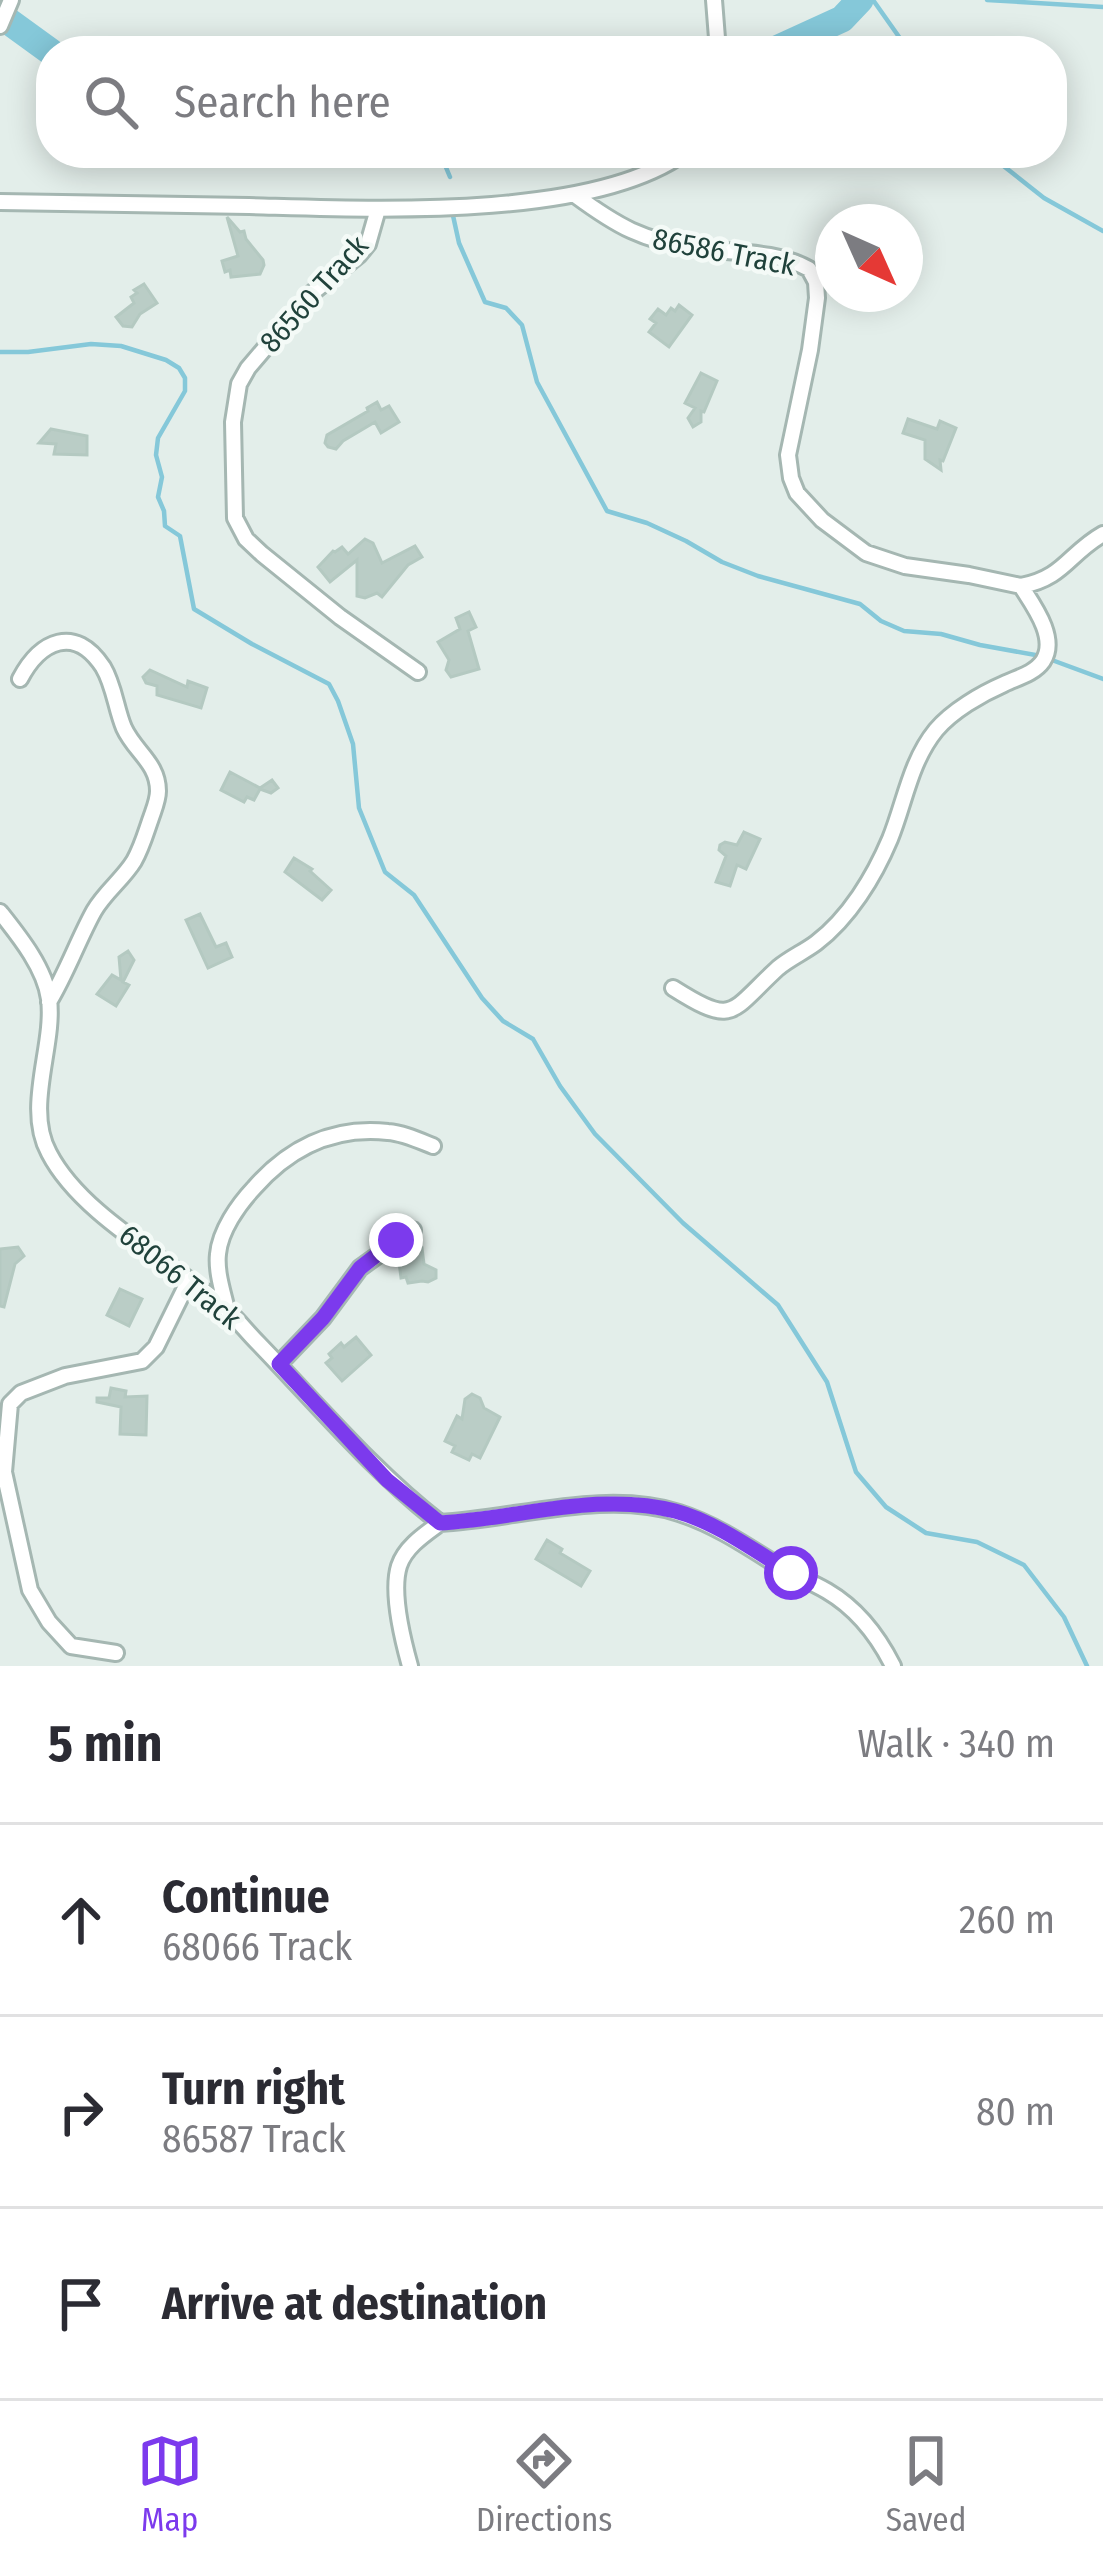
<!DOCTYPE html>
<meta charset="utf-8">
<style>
:root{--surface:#fff;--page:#f2f2f3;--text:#2b2b33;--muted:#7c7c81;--line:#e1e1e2;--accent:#7c3aed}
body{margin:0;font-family:"Fira Sans Condensed",sans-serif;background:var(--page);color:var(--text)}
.compass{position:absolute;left:815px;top:204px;width:108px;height:108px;border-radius:50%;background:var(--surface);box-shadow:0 6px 30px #0003;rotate:135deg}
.stop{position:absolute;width:36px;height:36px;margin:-27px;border:9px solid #7c3aed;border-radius:50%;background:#fff}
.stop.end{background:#7c3aed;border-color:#fff;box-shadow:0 3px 12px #0008}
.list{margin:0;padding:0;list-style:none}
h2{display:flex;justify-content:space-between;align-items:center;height:156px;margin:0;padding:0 48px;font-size:51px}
h2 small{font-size:39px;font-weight:400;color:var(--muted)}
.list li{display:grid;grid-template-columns:78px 1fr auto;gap:36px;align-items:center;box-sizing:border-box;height:192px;padding:0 48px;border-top:3px solid var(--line)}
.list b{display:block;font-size:45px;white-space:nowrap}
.list p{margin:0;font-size:39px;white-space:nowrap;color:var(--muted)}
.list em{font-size:39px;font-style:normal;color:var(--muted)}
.icon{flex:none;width:66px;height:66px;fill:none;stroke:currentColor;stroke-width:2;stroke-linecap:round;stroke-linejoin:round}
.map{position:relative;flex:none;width:1103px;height:1666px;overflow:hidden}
.search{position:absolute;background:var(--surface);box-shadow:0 6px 30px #0003;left:36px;right:36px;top:36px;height:132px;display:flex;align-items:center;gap:30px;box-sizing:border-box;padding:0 42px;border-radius:48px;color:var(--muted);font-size:45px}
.sheet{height:732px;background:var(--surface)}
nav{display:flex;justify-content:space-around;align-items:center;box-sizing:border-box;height:168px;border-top:3px solid var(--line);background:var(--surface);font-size:33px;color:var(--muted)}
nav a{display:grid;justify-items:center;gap:6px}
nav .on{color:var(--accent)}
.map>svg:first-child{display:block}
</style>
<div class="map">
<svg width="1103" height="1666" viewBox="0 0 1103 1666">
<rect width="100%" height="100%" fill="#e3eeea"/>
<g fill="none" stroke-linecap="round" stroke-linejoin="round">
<!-- stream -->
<path stroke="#85c8d9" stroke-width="4.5" d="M873 0 909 51
M987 0 1103 7
M440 153 450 177
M987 153 1044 198 1103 231
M452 211 459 243 485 302 506 308 522 325 537 382 607 511 647 523 686 541 722 562 758 576 860 604 881 621 904 631 941 634 980 645 1041 656 1103 679
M0 352H28L91 344 121 346 166 360 179 368 185 378V391L158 438 156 455 162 477 158 497 164 511 165 526 180 536 194 609 252 644 329 684 338 701 353 744 359 808 385 872 414 895 482 998 503 1021 533 1039 560 1086 595 1134 683 1223 778 1305 827 1382 856 1472 886 1507 926 1533 977 1542 1024 1565 1064 1617 1087 1666"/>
<!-- river -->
<path stroke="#85c8d9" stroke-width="27" d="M0 15 51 52
M772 51 842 19 860 0"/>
</g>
<!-- building -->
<path fill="#bacdc6" stroke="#b4c9c1" stroke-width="3" d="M227 217 240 232 244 231 246 239 263 260 264 265 260 274 231 277 230 270 225 272 222 261 238 256Z
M144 284 157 303 140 314 132 327 123 326 116 317 134 303 131 297 137 293 134 290Z
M679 305 692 315 669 347 649 332 656 323 650 319 658 309 666 315 671 308 675 311Z
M701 373 717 381 704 412 701 411V422L693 427 688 418 695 408 685 403Z
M377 402 381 410 389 406 399 422 381 433 375 422 343 441 336 449 328 447 325 443 327 435 368 411 367 408Z
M908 419 937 429 940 421 956 428 943 461 940 460 941 470 925 459V440L903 433Z
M51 429 87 436V455L54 454 56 444 39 443Z
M365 539 373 543 382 563 415 546 422 557 408 565 382 597 377 593 365 598 357 596V560L330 582 318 567 333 551 335 552 342 547 348 554Z
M469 612 476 627 468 631 479 669 451 677 446 670 449 660 438 642 460 629 456 618Z
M150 670 187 687 188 681 207 688 201 708 157 695V686L146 683 143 677Z
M230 772 260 788 272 780 278 788 271 793 260 789 254 800 247 797 244 802 221 790Z
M744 832 760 839 746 869 737 865 730 886 716 882 726 856 719 850 720 845 725 842 737 845Z
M294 858 312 869 310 871 331 890 322 900 285 872Z
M200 914 216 947 226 943 232 957 208 968 186 920Z
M128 951 134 960 123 982 129 985 116 1006 97 994 112 975 121 980 119 957Z
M18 1247 24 1256 15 1264 4 1307 0 1306V1249Z
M422 1248 424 1264 436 1270V1278L428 1282 422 1281 408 1283 406 1277 401 1278 398 1254 405 1250Z
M120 1289 142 1299 129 1326 107 1315Z
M356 1337 371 1355 342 1381 326 1363 332 1358 329 1354 341 1343 344 1347Z
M111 1388 126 1391 125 1397 147 1396 146 1435 120 1434 121 1407 97 1402V1398H109Z
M472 1394 480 1398 484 1408 500 1417 480 1458 472 1454 469 1460 452 1452 455 1446 445 1441 457 1416 462 1419 465 1399Z
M547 1540 562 1549 560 1553 590 1571 581 1586 536 1559Z"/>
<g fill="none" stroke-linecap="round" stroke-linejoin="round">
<defs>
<path id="street" d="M714 0 718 51
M0 26 11 0
M575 195C617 226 643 241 696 248 732 253 777 251 809 269L816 282 817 298 810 350 788 455 791 478 797 493 822 520 866 553 905 566 969 575 1021 586C1064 578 1069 553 1103 534
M0 202C83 204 166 205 249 206 365 209 589 221 684 153
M378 209 368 244 359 255 312 293 248 368 239 384 233 422 235 518 246 539 262 554 340 617 418 672
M20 679C40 641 75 624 103 667 114 685 116 709 124 728 135 752 158 763 158 791 158 800 154 809 151 818 146 832 142 847 134 861 123 879 105 892 94 911 78 940 67 972 49 1002
M0 912C19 936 45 968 49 999 55 1046 24 1107 49 1153 82 1217 174 1262 227 1310 238 1320 247 1332 258 1343 318 1405 372 1470 440 1523 515 1519 606 1489 679 1513 717 1525 751 1549 785 1570 799 1577 813 1583 827 1591 856 1608 878 1636 893 1666
M673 988C735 1027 729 1013 778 968 790 958 804 952 816 943 849 918 874 877 890 839 905 802 910 762 936 730 952 711 981 694 1004 684 1016 678 1034 674 1043 661 1058 638 1033 605 1021 586
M227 1310C223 1292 216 1272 218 1254 220 1231 238 1205 254 1188 289 1148 333 1126 388 1132 403 1133 418 1140 433 1146
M279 1364 323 1318 360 1268 413 1230
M116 1653 71 1646 49 1622 30 1590 4 1472 10 1404 21 1393 65 1376 142 1361 156 1347 189 1280
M410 1666C403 1641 391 1592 399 1566 405 1547 425 1534 440 1523"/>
</defs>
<!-- street casing -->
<use href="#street" stroke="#a5b7b2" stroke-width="20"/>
<!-- street -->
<use href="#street" stroke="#fff" stroke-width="14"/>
</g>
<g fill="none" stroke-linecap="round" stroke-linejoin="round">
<!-- route -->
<path stroke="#7c3aed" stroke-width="15" d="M396 1240 360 1268 323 1318 279 1364 387 1480 440 1523C516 1519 599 1491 675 1511 716 1522 755 1551 791 1573"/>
</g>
<g text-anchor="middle" stroke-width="9" stroke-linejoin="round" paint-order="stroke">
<!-- street labels -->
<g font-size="30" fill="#20423b" stroke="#f4faf7">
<text transform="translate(724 252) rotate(11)" y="10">86586 Track</text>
<text transform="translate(314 294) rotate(-48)" y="10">86560 Track</text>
<text transform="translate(180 1277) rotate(39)" y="10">68066 Track</text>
</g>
</g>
</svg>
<svg class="compass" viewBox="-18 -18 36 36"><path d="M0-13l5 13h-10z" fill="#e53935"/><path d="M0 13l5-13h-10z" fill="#7c7c81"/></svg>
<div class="stop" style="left:791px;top:1573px"></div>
<div class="stop end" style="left:396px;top:1240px"></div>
<div class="search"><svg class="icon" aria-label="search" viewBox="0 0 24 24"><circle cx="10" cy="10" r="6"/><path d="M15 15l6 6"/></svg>Search here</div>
</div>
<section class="sheet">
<h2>5 min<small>Walk · 340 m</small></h2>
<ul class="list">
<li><svg class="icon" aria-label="ahead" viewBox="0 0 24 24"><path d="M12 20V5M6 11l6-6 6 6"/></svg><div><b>Continue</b><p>68066 Track</p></div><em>260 m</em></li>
<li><svg class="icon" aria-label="right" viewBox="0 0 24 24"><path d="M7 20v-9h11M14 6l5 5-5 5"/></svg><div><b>Turn right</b><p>86587 Track</p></div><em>80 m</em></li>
<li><svg class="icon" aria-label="arrive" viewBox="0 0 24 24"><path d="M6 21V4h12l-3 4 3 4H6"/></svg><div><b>Arrive at destination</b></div></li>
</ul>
</section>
<nav>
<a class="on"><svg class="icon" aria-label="map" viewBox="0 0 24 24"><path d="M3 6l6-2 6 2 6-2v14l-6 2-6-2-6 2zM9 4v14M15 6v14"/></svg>Map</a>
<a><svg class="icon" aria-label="directions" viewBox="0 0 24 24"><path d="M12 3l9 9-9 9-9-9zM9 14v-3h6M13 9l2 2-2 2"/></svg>Directions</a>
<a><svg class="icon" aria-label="saved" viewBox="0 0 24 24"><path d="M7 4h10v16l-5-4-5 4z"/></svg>Saved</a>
</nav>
